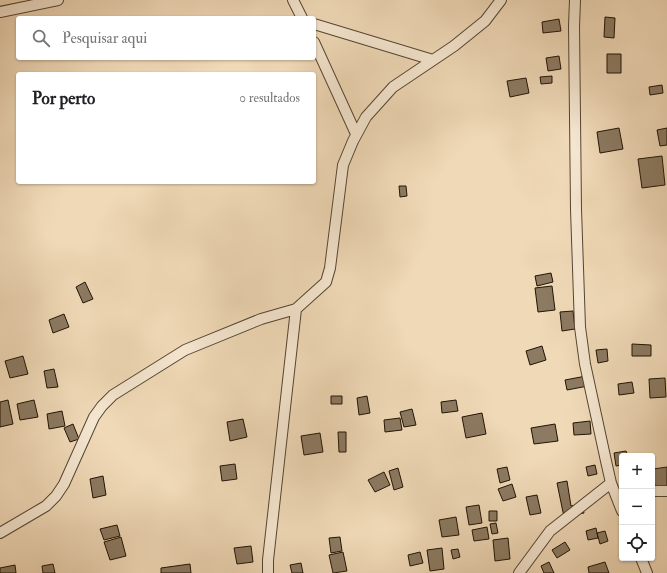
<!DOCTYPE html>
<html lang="pt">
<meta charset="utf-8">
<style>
:root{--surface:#fff;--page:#f6f6f6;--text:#202124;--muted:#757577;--line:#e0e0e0}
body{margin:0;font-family:"IM FELL Double Pica",serif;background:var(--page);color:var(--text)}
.controls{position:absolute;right:12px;bottom:12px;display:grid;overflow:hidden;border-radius:4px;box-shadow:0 1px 3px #0004}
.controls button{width:36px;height:36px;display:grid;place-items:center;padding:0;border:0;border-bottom:1px solid var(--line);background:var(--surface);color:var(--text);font:20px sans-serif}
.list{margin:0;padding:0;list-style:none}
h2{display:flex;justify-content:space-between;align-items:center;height:52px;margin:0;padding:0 16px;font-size:17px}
h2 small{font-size:13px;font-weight:400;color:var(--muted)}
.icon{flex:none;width:22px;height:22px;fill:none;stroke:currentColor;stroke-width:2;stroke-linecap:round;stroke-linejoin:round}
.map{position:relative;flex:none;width:667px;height:573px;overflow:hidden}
.search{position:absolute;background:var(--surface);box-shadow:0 1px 3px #0004;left:16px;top:16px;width:300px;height:44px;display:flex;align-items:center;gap:10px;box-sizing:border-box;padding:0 14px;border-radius:4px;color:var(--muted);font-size:15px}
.panel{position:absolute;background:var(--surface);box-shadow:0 1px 3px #0004;left:16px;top:72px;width:300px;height:112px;border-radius:4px}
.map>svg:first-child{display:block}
</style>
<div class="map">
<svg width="667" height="573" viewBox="0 0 667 573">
<rect width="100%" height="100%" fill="#f0d9b7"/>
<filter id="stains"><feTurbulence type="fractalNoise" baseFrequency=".005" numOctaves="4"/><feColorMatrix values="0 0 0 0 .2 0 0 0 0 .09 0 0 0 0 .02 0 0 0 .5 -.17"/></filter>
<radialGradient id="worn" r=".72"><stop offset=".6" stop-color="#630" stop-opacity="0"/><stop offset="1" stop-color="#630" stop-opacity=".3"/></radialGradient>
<!-- building -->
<path fill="#8c7a62" stroke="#201405" d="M605 17 615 18 614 38 604 37Z
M559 19 561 31 543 33 542 22Z
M607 54H621V73H607Z
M559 56 561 69 548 71 546 58Z
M552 76V83L541 84 540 77Z
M526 78 529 93 510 97 507 81Z
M662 85 663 93 650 95 649 87Z
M619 128 623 149 600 153 597 132Z
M667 128V145L660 146 657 130Z
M662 156 665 185 642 188 638 159Z
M399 186H406L407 196 400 197Z
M551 273 553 282 537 286 535 276Z
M85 282 93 299 83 303 76 287Z
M552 286 555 310 538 312 535 288Z
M573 311 575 329 562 331 560 312Z
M64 314 69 327 53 333 49 320Z
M632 344 651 345V356H632Z
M542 346 546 360 530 365 526 351Z
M607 349 608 361 598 363 596 350Z
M23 356 28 374 10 378 5 361Z
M54 369 58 387 47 388 44 371Z
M586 376 588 386 567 390 565 380Z
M665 378 666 397 650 398 649 379Z
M632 382 634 393 619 395 618 384Z
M331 396H342V404H331Z
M367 396 370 413 359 415 357 398Z
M8 400 13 424 0 427V402Z
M34 400 38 417 20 420 17 404Z
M456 400 458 411 442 413 441 402Z
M412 409 416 425 404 427 400 412Z
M62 411 65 426 49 429 47 414Z
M482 413 486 434 466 438 462 417Z
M400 418 402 430 385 432 384 420Z
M243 419 247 437 230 441 227 422Z
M590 421 591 434 574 435 573 423Z
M73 424 79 439 70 442 64 428Z
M555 424 558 441 534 444 531 428Z
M338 432H346V452H339Z
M320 433 323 452 304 455 301 436Z
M626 451 628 456H622V465L616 466 614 453Z
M235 464 237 479 222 481 220 466Z
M595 465 597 474 588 476 586 467Z
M507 467 510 480 500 483 497 469Z
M667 467V486L655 487 653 469Z
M398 468 403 487 394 490 389 471Z
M384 472 390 485 375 492 368 480Z
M103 476 106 495 93 498 90 479Z
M567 481 571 506 582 504 584 513 564 517 557 483Z
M512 484 516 497 503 501 498 489Z
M537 495 541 513 530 515 526 497Z
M479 505 482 523 469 525 466 507Z
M489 511H497V521H489Z
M456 517 459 535 442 537 439 520Z
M496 523 498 533 492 534 490 524Z
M117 525 120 536 104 540 100 529Z
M487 527 489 539 474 541 472 530Z
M596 528 598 538 588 540 586 531Z
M605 531 608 541 600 544 597 533Z
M121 537 126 556 110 560 104 542Z
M340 537 342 551 331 553 329 538Z
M508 538 510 559 495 561 493 540Z
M565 542 570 550 557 558 552 550Z
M251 546 253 562 237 564 234 548Z
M442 548 444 569 430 571 427 550Z
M458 549 460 557 453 559 451 550Z
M343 552 347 571 333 573 329 555Z
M420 552 423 563 410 566 408 555Z
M549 562 554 573H544L541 566Z
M605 562 609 573H589L588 567Z
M301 563 303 573H292L290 565Z
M53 564 55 573H43L42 566Z
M190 564 191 573H161V568Z
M15 565 16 573H0V568Z"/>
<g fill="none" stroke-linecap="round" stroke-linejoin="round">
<defs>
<path id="minor" d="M293 0 302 18
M575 0 574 26 576 209 580 327 585 364 606 461 611 483 622 511
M0 12 58 0
M314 24 433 60
M314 42 356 134
M652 491H667
M0 533 46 506 56 496 64 484 94 417 102 406 113 395 185 350 261 319 296 309 326 282 330 268 343 165 353 141 366 117 393 87 454 46 485 21 501 0
M641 558 647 573
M268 573V560L296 309
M519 573 550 531 611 483"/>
</defs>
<!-- minor casing -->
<use href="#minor" stroke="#544532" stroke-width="12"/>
<!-- minor -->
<use href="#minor" stroke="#f5e6d0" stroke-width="10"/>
</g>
<rect width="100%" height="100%" filter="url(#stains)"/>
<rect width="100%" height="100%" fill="url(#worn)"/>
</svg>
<div class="controls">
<button>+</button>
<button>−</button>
<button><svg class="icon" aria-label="locate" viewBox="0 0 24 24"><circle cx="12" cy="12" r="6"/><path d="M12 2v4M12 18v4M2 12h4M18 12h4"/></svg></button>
</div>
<div class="search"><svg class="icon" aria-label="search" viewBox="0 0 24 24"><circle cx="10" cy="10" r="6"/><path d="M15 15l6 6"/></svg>Pesquisar aqui</div>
<section class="panel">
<h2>Por perto<small>0 resultados</small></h2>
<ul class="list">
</ul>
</section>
</div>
